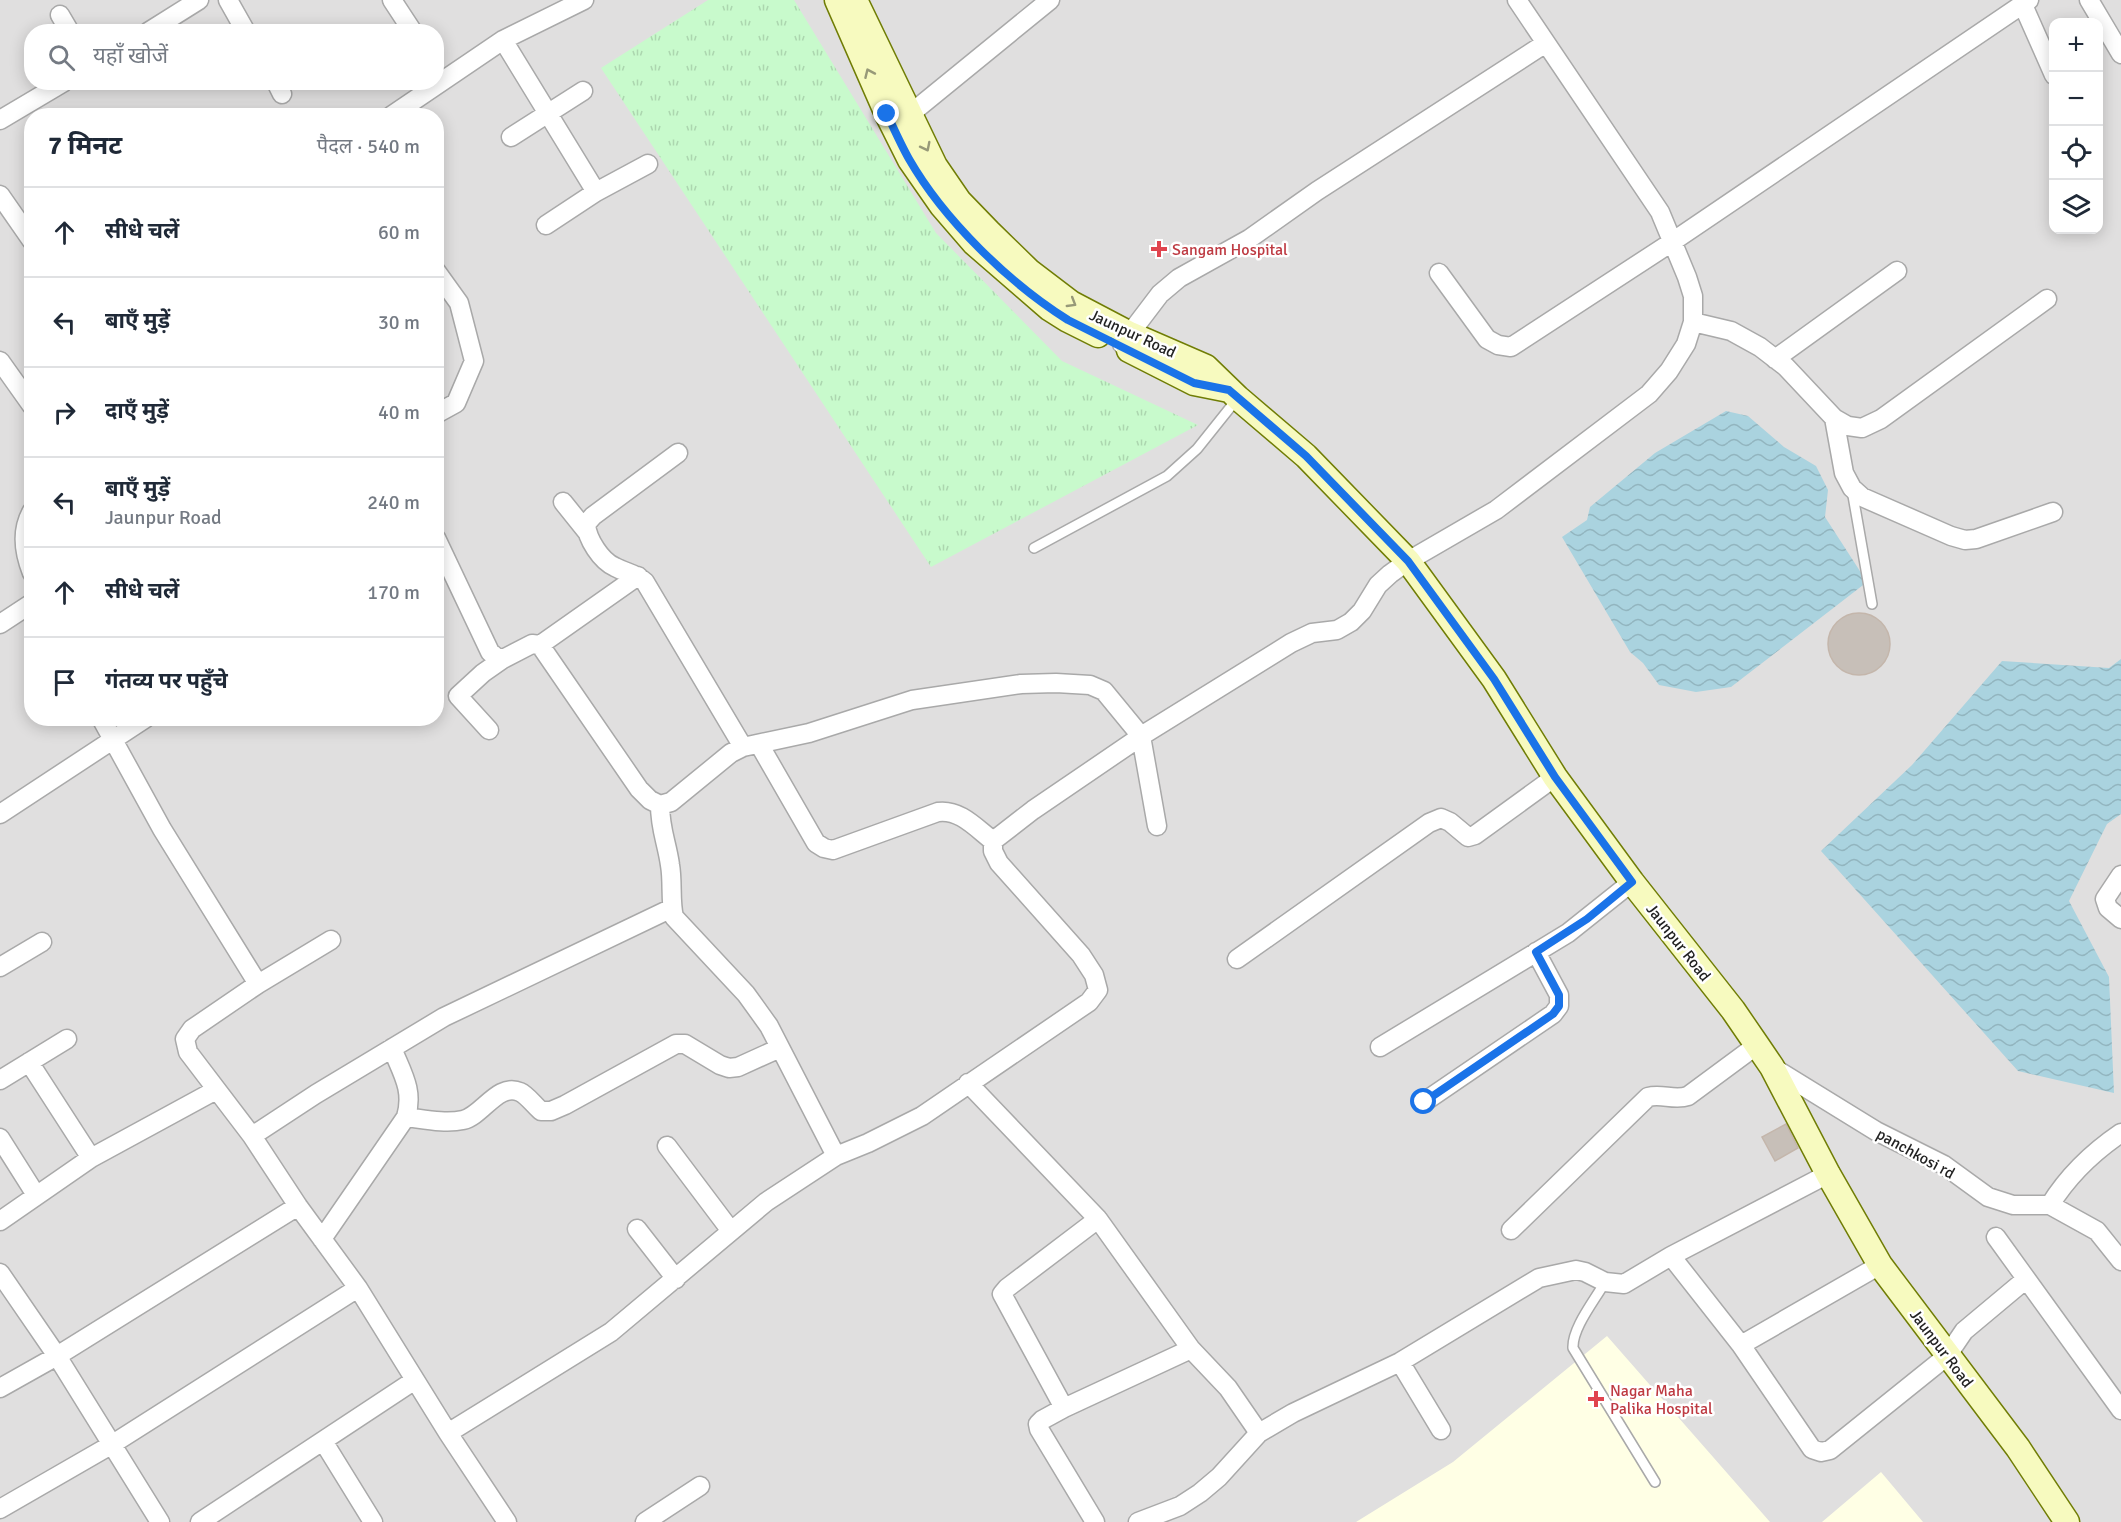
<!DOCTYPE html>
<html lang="hi">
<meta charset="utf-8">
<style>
:root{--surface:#fff;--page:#f2f2f3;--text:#1f2937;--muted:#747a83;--line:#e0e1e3}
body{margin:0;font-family:Signika,"Noto Sans Devanagari",sans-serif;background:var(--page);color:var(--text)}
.controls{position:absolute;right:18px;top:18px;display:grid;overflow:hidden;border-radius:12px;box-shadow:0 3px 15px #0003}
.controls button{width:54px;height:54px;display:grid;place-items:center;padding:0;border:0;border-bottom:2px solid var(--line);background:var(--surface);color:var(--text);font:30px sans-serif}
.stop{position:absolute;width:18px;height:18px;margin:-14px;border:4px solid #1a73e8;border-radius:50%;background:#fff}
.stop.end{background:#1a73e8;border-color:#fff;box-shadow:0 2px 6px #0008}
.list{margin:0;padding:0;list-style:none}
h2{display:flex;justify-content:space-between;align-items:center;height:78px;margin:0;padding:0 24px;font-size:26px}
h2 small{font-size:20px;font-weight:400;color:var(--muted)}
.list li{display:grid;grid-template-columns:39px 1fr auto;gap:18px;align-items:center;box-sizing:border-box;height:90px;padding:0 24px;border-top:2px solid var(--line)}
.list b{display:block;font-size:22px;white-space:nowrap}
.list p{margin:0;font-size:20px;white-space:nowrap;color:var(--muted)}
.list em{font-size:20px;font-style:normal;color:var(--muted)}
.icon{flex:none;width:33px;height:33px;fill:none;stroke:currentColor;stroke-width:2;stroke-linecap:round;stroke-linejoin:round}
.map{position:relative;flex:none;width:2121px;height:1522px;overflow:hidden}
.search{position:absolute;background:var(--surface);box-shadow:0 3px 15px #0003;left:24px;top:24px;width:420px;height:66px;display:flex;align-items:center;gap:15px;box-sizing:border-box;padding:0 21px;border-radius:24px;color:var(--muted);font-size:22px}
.panel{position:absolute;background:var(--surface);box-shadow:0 3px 15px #0003;left:24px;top:108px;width:420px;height:618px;border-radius:24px}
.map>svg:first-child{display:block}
</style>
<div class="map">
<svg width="2121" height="1522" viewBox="0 0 2121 1522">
<defs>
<pattern id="park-tufts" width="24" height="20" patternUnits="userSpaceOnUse" patternTransform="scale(1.5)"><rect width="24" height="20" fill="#c8facc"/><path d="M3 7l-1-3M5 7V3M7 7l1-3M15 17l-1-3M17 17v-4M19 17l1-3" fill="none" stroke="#acd6af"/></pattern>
<pattern id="water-waves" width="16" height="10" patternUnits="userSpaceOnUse" patternTransform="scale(1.5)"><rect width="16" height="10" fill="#aad3df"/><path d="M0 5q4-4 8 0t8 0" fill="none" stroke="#92b5bf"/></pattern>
</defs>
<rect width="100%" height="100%" fill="#f2efe9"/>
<!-- residential -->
<path fill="#e0dfdf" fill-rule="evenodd" d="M0 0H2121V1522H0ZM2054 22H2098V230H2054ZM32 32H436V82H32ZM32 116H436V718H32Z"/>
<!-- education -->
<path fill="#ffffe5" d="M1607 1336 1770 1522H1356L1453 1462Z
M1881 1472 1923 1522H1822Z"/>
<!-- park -->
<path fill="url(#park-tufts)" d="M708 0H794L936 233 1062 361 1198 425 931 567 601 68Z"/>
<!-- water -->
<path fill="url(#water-waves)" d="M1726 411 1748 416 1784 447 1816 466 1828 490 1825 517 1867 582 1731 687 1696 692 1659 685 1643 663 1630 652 1562 537 1587 520 1590 507 1655 453Z
M2121 659V814L2107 824 2069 901 2109 977 2114 1093 2018 1071 1821 851 1912 765 2002 661 2109 668Z"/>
<!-- building -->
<path fill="#c7bfb8" stroke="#c4b6ab" stroke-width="1.5" d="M1828 644a31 31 0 1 1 62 0a31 31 0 1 1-62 0Z
M1786 1124 1798 1148 1775 1161 1762 1137Z"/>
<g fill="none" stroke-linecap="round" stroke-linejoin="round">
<defs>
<path id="lane" d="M1852 490 1872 604
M1034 548 1167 476 1197 449 1237 399
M1605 1282C1595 1300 1572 1328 1573 1348L1655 1482"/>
<path id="street" d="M228 0 246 32
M392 0 413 32
M2089 0 2121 54
M2023 5 2054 75
M60 15 70 32
M148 32 199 0
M503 40 596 192
M276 82 282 94
M909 115 1050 0
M391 116 503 40 584 0
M0 120 64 82
M511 137 583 91
M0 195 32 241
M546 225 596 192 648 164
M436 271 459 303 474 361 456 403 436 414
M1439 273 1487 339 1498 345 1511 347 1672 242 2029 0
M1693 322 1731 331 1760 347 1786 367 1834 418 1848 426 1862 428 1881 419 2047 299
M1122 344 1160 294 1179 278 1249 239 1317 191 1546 43
M1775 359 1897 271
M0 361 32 406
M1834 418 1844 473 1852 488 1862 497 1951 536 1965 540 1976 539 2053 512
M678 453 593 516 586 524C587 539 601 561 615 567 626 573 635 573 645 582L743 747
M563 502 587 532
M32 511C21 530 24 553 32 573
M436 538 490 652 496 657 503 659 532 644 540 645 639 789 650 800 660 805 671 802 731 753 743 747 809 733 912 700 1021 684 1056 683 1090 685 1104 691 1141 736 1157 826
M0 624 32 603
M540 645 638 576
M101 718 162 829 258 984
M489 730 458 696 483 673 503 659
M759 744 816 843 824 848 833 850 938 812C960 809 976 828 993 841
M660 805C660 829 667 843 670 865 673 882 670 901 674 917L746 994 769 1026 836 1156
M0 814 146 718
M2121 875 2105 899 2108 908 2121 919
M331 940 258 984 192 1029 185 1039 188 1052 252 1136 298 1206 358 1288 448 1433 507 1522
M1237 959 1429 823 1441 818 1450 822 1468 837 1475 835 1555 777
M0 967 42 942
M1380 1047 1568 933 1632 882
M29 1062 91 1158
M1772 1067 1876 1131 1944 1165 1988 1197 2013 1205H2050L2097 1231 2121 1261
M0 1080 67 1039
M968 1083 1098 1219 1007 1288 1002 1294 1064 1408
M1424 1102 1553 1014 1559 1006V995L1536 952
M406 1117C423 1119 445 1124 463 1120 482 1116 498 1082 520 1092 527 1095 534 1105 541 1111H551L565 1105 676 1044H685L720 1065 729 1068 738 1067 780 1048
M252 1136 316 1094 444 1017 672 908
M0 1138 36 1195
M667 1146 731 1231
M2050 1205C2068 1176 2093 1152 2121 1133
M1098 1219 1191 1349 1228 1388 1259 1433
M0 1221 91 1158 216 1090
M637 1229 676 1279
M1511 1230 1648 1097C1662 1093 1674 1101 1688 1096L1757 1045
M1996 1237 2121 1410
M322 1239 406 1117C414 1090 402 1073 392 1048
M1671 1256 1741 1345 1812 1449 1821 1452 1830 1450 1947 1356 1964 1331 2025 1280
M0 1273 57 1356 160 1522
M1741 1345 1880 1265
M1400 1362 1441 1430
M0 1388 57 1356 298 1206
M448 1433 611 1332 766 1202 836 1156 868 1143 922 1116 1089 1002 1098 990 1094 975 1081 955 999 863 993 851V841L1033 810 1146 733 1291 643 1312 633 1337 630 1351 622 1362 611 1378 585 1390 574 1408 561 1496 510 1649 394 1669 371 1686 344 1693 322V296L1687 277 1660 212 1517 0
M323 1441 373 1522
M0 1509 111 1445 358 1288
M200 1522 415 1380
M645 1522 700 1486
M1095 1522 1039 1429 1038 1424 1042 1420 1064 1408 1191 1349
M1138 1522 1180 1506 1200 1493 1219 1477 1259 1433 1293 1413 1400 1362 1539 1278 1576 1270 1585 1272 1605 1282 1624 1284 1671 1256 1828 1174"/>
<path id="secondary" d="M837 0 887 114 910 160 942 206 974 243 1049 308 1068 320 1098 335
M855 0 935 166 959 201 989 232 1029 271 1071 303 1130 334 1206 367 1238 398 1306 456 1408 561 1494 679 1555 777 1632 882 1733 1010 1757 1045 1772 1067 1828 1174 1880 1265 2018 1448 2067 1522
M1129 350 1194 383 1229 390"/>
</defs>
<!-- lane casing -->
<use href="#lane" stroke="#a9a9a9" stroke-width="12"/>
<!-- street casing -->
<use href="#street" stroke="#a9a9a9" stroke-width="21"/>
<!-- secondary casing -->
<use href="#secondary" stroke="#707d05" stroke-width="27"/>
<!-- lane -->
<use href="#lane" stroke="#fff" stroke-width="9"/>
<!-- street -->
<use href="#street" stroke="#fff" stroke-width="18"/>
<!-- secondary -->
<use href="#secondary" stroke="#f7fabf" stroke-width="24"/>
</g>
<!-- one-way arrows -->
<defs><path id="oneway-chevron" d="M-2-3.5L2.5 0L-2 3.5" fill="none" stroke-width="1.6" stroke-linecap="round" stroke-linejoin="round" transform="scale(1.5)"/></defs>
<g stroke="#979978">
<use href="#oneway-chevron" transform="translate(869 73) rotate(-114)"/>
<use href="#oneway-chevron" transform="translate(926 147) rotate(63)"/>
<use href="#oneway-chevron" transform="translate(1072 303) rotate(31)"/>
</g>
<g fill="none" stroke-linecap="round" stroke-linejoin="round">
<!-- route -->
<path stroke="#1a73e8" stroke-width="8" d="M887 114C894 129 901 145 909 159 944 220 1009 283 1068 320L1194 383 1229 390 1306 456 1408 561 1494 679 1555 777 1632 882 1587 919 1536 952 1559 995V1006L1553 1014 1424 1102"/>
</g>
<!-- markers -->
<g fill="#e0444e" stroke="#fff" stroke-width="2">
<path d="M1156 240h6v6h6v6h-6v6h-6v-6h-6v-6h6z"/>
<path d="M1593 1390h6v6h6v6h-6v6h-6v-6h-6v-6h6z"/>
</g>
<g text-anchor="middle" stroke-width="5" stroke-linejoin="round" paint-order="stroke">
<!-- health labels -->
<g font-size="16" fill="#be3a42" stroke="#fff" text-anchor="start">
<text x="1172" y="255">Sangam Hospital</text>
<text x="1610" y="1396">Nagar Maha<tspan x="1610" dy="18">Palika Hospital</tspan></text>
</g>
<!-- street labels -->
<g font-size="16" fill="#222" stroke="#fff">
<text transform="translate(1133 333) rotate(25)" y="6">Jaunpur Road</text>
<text transform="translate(1679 942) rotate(52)" y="6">Jaunpur Road</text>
<text transform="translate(1916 1153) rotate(29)" y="6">panchkosi rd</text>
<text transform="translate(1942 1348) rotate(53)" y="6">Jaunpur Road</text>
</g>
</g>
</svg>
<div class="controls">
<button>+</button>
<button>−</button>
<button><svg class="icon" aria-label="locate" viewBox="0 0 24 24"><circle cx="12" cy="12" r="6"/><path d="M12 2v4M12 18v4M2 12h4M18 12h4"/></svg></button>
<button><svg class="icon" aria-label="layers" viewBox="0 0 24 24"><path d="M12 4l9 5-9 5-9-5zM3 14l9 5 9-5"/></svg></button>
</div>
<div class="stop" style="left:1424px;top:1102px"></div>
<div class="stop end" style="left:887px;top:114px"></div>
<div class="search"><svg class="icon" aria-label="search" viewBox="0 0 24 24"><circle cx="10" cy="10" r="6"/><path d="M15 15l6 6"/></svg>यहाँ खोजें</div>
<section class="panel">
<h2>7 मिनट<small>पैदल · 540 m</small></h2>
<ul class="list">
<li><svg class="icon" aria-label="ahead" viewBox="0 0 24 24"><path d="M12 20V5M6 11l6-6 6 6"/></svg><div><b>सीधे चलें</b></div><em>60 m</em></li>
<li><svg class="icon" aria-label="left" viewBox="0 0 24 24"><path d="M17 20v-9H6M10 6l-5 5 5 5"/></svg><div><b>बाएँ मुड़ें</b></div><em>30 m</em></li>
<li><svg class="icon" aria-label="right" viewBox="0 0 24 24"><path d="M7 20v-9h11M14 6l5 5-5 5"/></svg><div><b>दाएँ मुड़ें</b></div><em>40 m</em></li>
<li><svg class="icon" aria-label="left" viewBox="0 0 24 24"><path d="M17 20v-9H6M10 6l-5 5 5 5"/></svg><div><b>बाएँ मुड़ें</b><p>Jaunpur Road</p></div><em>240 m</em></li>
<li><svg class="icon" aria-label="ahead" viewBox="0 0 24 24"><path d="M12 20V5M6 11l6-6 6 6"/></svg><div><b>सीधे चलें</b></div><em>170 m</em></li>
<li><svg class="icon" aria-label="arrive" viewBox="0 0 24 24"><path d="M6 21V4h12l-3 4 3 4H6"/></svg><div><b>गंतव्य पर पहुँचे</b></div></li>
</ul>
</section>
</div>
